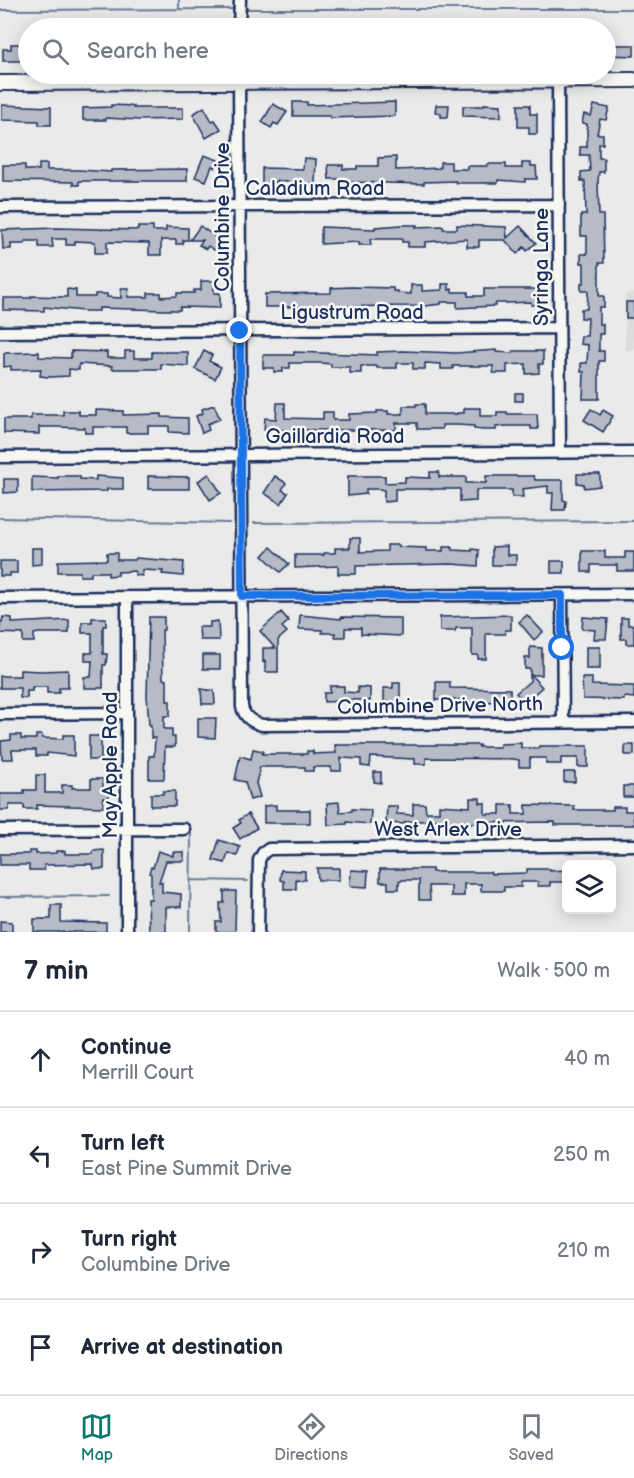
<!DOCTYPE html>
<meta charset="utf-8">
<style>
:root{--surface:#fff;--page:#f6f6f7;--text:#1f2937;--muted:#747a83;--line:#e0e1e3;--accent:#0f766e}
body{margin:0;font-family:"Balsamiq Sans",sans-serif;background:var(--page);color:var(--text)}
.controls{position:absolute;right:18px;bottom:18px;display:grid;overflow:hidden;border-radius:9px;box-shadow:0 3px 15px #0003}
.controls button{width:54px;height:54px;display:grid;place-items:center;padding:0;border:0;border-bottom:2px solid var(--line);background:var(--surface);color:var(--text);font:30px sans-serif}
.stop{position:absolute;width:18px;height:18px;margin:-14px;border:4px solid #1a73e8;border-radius:50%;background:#fff}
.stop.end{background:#1a73e8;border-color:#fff;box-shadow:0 2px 6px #0008}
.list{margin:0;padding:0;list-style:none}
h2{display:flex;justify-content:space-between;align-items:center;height:78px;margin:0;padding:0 24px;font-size:26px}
h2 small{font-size:20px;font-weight:400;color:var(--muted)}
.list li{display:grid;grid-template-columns:39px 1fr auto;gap:18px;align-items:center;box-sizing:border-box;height:96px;padding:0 24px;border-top:2px solid var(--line)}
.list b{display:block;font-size:22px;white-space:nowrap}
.list p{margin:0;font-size:20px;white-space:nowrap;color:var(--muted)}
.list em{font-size:20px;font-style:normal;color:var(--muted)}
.icon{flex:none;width:33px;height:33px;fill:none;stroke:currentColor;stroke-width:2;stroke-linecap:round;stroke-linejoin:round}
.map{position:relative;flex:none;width:634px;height:932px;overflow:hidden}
.search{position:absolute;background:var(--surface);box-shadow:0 3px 15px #0003;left:18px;right:18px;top:18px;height:66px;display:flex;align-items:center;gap:15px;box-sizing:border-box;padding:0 21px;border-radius:33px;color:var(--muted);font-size:22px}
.sheet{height:462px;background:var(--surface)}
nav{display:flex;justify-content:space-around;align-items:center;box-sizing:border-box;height:84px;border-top:2px solid var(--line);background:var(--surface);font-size:16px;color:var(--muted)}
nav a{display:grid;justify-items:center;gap:3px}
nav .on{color:var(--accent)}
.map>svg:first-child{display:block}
</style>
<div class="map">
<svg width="634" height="932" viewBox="0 0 634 932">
<rect width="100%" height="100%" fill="#e9eae9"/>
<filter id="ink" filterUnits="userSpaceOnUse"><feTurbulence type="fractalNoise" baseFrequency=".0167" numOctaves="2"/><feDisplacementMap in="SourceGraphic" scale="12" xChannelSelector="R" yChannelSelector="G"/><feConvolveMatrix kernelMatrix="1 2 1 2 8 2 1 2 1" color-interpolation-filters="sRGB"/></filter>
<g filter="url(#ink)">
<!-- built -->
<path fill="#dadcde" d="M634 293V350H625V294Z"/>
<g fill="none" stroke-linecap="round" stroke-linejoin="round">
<!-- stream -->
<path stroke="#6c7995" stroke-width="2" d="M179 9V0
M246 9H634
M0 10 232 9
M0 518 229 523
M254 523 634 521
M191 880 248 881
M0 897 109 896
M190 932 191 830"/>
</g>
<!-- building -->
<path fill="#b6bbc6" stroke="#1b2f5e" stroke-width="1.5" d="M11 44H24V61H3V49H11Z
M606 45H634V56L606 55Z
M293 102H307V105L395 102V116L330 118V116H293Z
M273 104 287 112 278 125 274 123 271 128 262 122Z
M484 104 501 105V117L463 116V106H484Z
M2 105 51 107V125H39V121L2 120Z
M111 105 133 106V108H183V119L139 120 106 118V120H83V108L111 107Z
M436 105H449L448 117H441V113L435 112Z
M518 105H530V114H537V134H529V127H518Z
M594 105 609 108 606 120 600 119 597 134H603V144H599V158H604V172H599L598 181 599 215H603L604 263H599V296H604V307H599V324H603V334H599V351H604V361H599V399H583L584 372H581V363H587L588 345 580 344 581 336H587L588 318H581V309H587L588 291H581V283H584V263H581V254H587V236H581V215H586L585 181H581V172L590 171 589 155H580V147H587V124L582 123 584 114 591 116Z
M204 107 212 121 215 120 221 129 206 138 193 114Z
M204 155 218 160 215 168 212 166 206 181 195 177Z
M396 157V170L440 168V162H451V169H467V166H487V164H506V168H522V163H531V166H536L537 179H525V182L498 180V183H456V181L424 182V184L348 182V179H329L328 165H343V169H357V166H378V158Z
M304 158 316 159 315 184 276 181V184L262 183V168L303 169Z
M39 164H47V170H79L111 172V170L187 169V181H79V185H73V182L3 181V165H25V170H39Z
M402 225H417L416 227 443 226V229H457V225L506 227 507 238 520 226 536 243 527 251 524 247 517 254 505 240H479V247H467V239L425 242V247H408V242H402V239H370L371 245H359V242L321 244V227L375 229V227Z
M200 226 220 240 214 250 208 246 206 249 199 245 203 240H190Z
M138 227H153V231H166V227L188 228V240H183V244H176V240H161V255H149V243L107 242V253H95V242L75 241V245H66V239H52L53 247H39V241H25V244H11V249H3L2 230 56 228 138 230Z
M201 281H214V293H220V308L180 307V310H166L99 308V311H84L44 307V311L3 310V298H31V296L67 297V289L76 290V297H95V294H107V297L121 298V288H129L128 297H148V293H161V297L177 296V293H194V290H201Z
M442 284H449V290L452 289V292H468V296H484V289H537V297H542V305H531V302L506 303H496L495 306 457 308V302H441V304L425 306 265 307V294L331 293V288L351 287 393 288V291H398V293L411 294V285H422V291L442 290Z
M626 302H634V318H626Z
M496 350V352L513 353V351H543V364H539V373L526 374V364L507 365V373H493V366H453V369H441V364L425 363V369H413V363H397V368H377V366H361V373H350V367H331V364L321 363H290V368H283V372H274V368H263V355H294V352L377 355V352L403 351 456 353Z
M71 351 107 352V358H125V351H134V358H152V352H188V366L161 364V369H112V366L79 364V370L69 369V376L49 377 40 376 41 369 11 370V366L4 367V353L39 352V357L71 358Z
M204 351 212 355 209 361 221 367 215 379 195 369Z
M515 393H523V401H515Z
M277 403H285V418L323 419V412H333V420H349V414L377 413V411H388V414H403V406H416V404H425V414H457V413H464V408H480V416H497V412H507V414H537L538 429H531V426H507L496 427V430H485L474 429V426L457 425H442V429H417V423H396V430H264L265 418 276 419Z
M214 405 220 419 207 424 209 430 202 433 196 416 203 413 202 409Z
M591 409 600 415 603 410 613 416 603 432 584 420Z
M96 410 123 411V415L162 414V417L188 418V433L169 432V426H148V433H126V427H93V433H85V428L58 427H39V434L4 433V419H31V415H63V411H79V415H96Z
M430 472H439V477H466V483H486V476H534L535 480H563V500L566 501 565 510H552L553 493H548V486L522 489 523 497H512V490H476V501L460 502V489H395V501L384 502V490L379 489H366V494L348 496V476H385V483L405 482V477L430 478Z
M209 474 221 493 210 500 198 481Z
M577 474H600V486L584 488V484L577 483Z
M58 476H80V479L96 480V476L123 478V489H107V491L32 492V477L58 478Z
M148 476 189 477V489H148Z
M275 476 286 483 282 490 288 493 281 504 264 493Z
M4 479H18V492L4 493Z
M350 538H360V552L387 551V545H399V547L426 548V551H443V547H452V550L472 551V549L479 550 478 566 452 564 356 566V574H338V566L295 568V555H324V553H335V548H350Z
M507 546V555H516V565H492V547Z
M271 547 289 564 280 572 263 556Z
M32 548H42V564L32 565Z
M582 551H605V558H625V552H634V571H617V565H591V572H582Z
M107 553H117V560H135L136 558 184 562 183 576 162 574 163 571 142 570V576L135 575V571L118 572V575L108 576V572H91V576H80V572H58V561L107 560Z
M0 561H17V573H10V576H0Z
M551 561H564V573H551Z
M281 612 289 621 282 627 287 632 278 640V672H265V661L263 662V648H275L260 631Z
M300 615 341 619V617L401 618V636L361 634V628H345V637H335V633H322V630L299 629Z
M511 615V630H505V634H486V659H478V655H472V628H456L455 631H440V617Z
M527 615 543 632 534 640 519 622Z
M3 617 12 618V623L69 620V633H38L34 634V642H23V634L0 633V622H2Z
M149 617H164V630H162L163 679 167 680V701H170V716H164V729H172V737H175V747H165L164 779H149V756H154L155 738H151V725H149L147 696Z
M583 617 608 619 606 639H594L595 630 582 629Z
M92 618H106V626H103V654H107L106 665H103V688H84V677H91L92 661H85V653H92V633H82V622H92Z
M621 618H628V625H634V644H626V639H621Z
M218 621 219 640H200L199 627H210V622Z
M530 647 542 648V675H531L542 687 525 703 516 693 530 681V669H525V658H530Z
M586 647H600V669H586Z
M203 655H220V669H203Z
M20 670 41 671 68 670V688H59V693H47V687H32V691H27V698H20V688H0V676H20Z
M582 678H592V685L634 686V698L624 697V700L583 699Z
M436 682H450V688L510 689V701L460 703V700H436Z
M393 683H400V702H384V688H393Z
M330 686H344V692L358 693V687L370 688V701L345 699V701L324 702V693H330Z
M201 689 214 691 215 704H202Z
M198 718H216L215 738 198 737Z
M11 735H21V739H36V735H42V738L63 739V735H74V756L47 753V756H36V750H12L13 759H2L1 741 11 740Z
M89 736H101V760H89Z
M521 743V748H539V746H588V767H578V758H561V764H546V758H530V767H519V760L514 759 426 758V764H415V759L371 757 370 767 361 766V759L341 758V771H331V767H313V771H305V767H260L256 783 260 797 250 800 245 782 235 780 240 756 251 759 253 749 263 751 262 754H307V751H313V754L336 753 335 745H479V747H500V744Z
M625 745H634V755H625Z
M374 772H381V783L374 782Z
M564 772H575V782H564Z
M36 775H45V793H62V785H72V788H91V779H103V789H109V798H103V807L37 805V809H24V805H9V810H0V794H24V790H36Z
M623 786H634V797H623Z
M163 791H175V806H151V794H163Z
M470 798H480V803H485V814H500V805H513V814H526V805L574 806V810H613V807H625V811H633L634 825H555V822L470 823 434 820 405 822V824L386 823 387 806H397V814L413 815V804H425L426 812H439V805L470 807Z
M339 802 340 812 352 811V809L371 810 370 824 347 822V824L328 825 327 803Z
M276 805V810H310V823H264V806Z
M248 814 257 828 240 839 233 828 241 823 239 820Z
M219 840 240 847 237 856 228 853 225 863 213 860Z
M104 850V869H94L93 864 44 865V870H29V865H0V854H29V851H36V854L56 853V851H65V854H93V851Z
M158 851 173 856V852H184V861H166L159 882H162V892L181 894V907H166V932H149L148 899H151V874L149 873 151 867 153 868Z
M317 868H339V880H318Z
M380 869H432V872H491V874L527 873V869H550V871L567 870V882H550V886H538V882H521V887H504V891H481V884H464V896H451V886H429L430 900H419V880H401L399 881V889H388V882H380Z
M281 870 305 871V880L296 879V889H284V881L280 880Z
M351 870 368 871 367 887 350 886Z
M224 891H236L235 932H216V922H221L220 903H224Z
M51 905H61V922L106 923V932H34V919H51Z
M0 921 12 922V932H0Z"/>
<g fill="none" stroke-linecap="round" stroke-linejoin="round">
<defs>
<path id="street" d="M239 28 240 0
M239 74 242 707C245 718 252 722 262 725L634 722
M558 81 560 453
M0 207 559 205
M0 332 559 328
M0 457 634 452
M562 595 563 722
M0 598 634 594
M0 714 127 713
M0 830 184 829
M127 932V597
M258 932 259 860 263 853 269 849 634 845"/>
<path id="secondary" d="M0 83 634 80"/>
</defs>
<!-- street casing -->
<use href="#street" stroke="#1b2f5e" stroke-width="15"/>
<!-- secondary casing -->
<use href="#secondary" stroke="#1b2f5e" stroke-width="18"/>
<!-- street -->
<use href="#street" stroke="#f6f6f2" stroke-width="10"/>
<!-- secondary -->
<use href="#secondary" stroke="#f6f6f2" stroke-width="14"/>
</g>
</g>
<g fill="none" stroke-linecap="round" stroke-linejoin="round" filter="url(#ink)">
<!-- route -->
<path stroke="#1a73e8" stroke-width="8" d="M240 331 242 596 562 595V648"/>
</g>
<g text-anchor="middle" stroke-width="5" stroke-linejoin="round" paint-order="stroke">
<!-- street labels -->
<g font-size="20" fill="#1b2f5e" stroke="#f6f6f2">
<text x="315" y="195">Caladium Road</text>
<text transform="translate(222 217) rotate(-90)" y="7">Columbine Drive</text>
<text transform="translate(541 267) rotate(-90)" y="7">Syringa Lane</text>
<text x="352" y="319">Ligustrum Road</text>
<text x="335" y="443">Gaillardia Road</text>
<text transform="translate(440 705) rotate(-1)" y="7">Columbine Drive North</text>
<text transform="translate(110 765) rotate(-90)" y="7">May Apple Road</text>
<text x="448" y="836">West Arlex Drive</text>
</g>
</g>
</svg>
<div class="controls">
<button><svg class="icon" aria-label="layers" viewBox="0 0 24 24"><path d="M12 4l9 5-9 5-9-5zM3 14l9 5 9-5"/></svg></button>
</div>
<div class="stop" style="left:562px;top:648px"></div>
<div class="stop end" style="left:240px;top:331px"></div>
<div class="search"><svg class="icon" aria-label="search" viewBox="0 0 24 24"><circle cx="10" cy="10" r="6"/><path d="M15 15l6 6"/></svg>Search here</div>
</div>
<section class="sheet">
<h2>7 min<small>Walk · 500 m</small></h2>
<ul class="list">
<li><svg class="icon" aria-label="ahead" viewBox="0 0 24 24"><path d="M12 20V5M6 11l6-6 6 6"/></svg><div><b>Continue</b><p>Merrill Court</p></div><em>40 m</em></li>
<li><svg class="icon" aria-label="left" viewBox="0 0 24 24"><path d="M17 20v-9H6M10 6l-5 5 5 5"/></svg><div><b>Turn left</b><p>East Pine Summit Drive</p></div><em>250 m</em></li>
<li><svg class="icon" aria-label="right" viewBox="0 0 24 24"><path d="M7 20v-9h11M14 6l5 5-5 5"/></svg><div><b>Turn right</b><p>Columbine Drive</p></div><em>210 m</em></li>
<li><svg class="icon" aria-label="arrive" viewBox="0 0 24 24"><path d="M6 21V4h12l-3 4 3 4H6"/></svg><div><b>Arrive at destination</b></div></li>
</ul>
</section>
<nav>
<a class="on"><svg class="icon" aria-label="map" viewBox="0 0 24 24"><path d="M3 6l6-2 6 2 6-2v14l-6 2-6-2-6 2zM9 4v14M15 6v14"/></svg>Map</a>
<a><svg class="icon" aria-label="directions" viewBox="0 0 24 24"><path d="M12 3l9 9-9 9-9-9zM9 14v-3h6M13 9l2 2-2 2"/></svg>Directions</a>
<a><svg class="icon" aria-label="saved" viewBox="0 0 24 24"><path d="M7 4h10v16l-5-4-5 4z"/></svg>Saved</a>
</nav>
